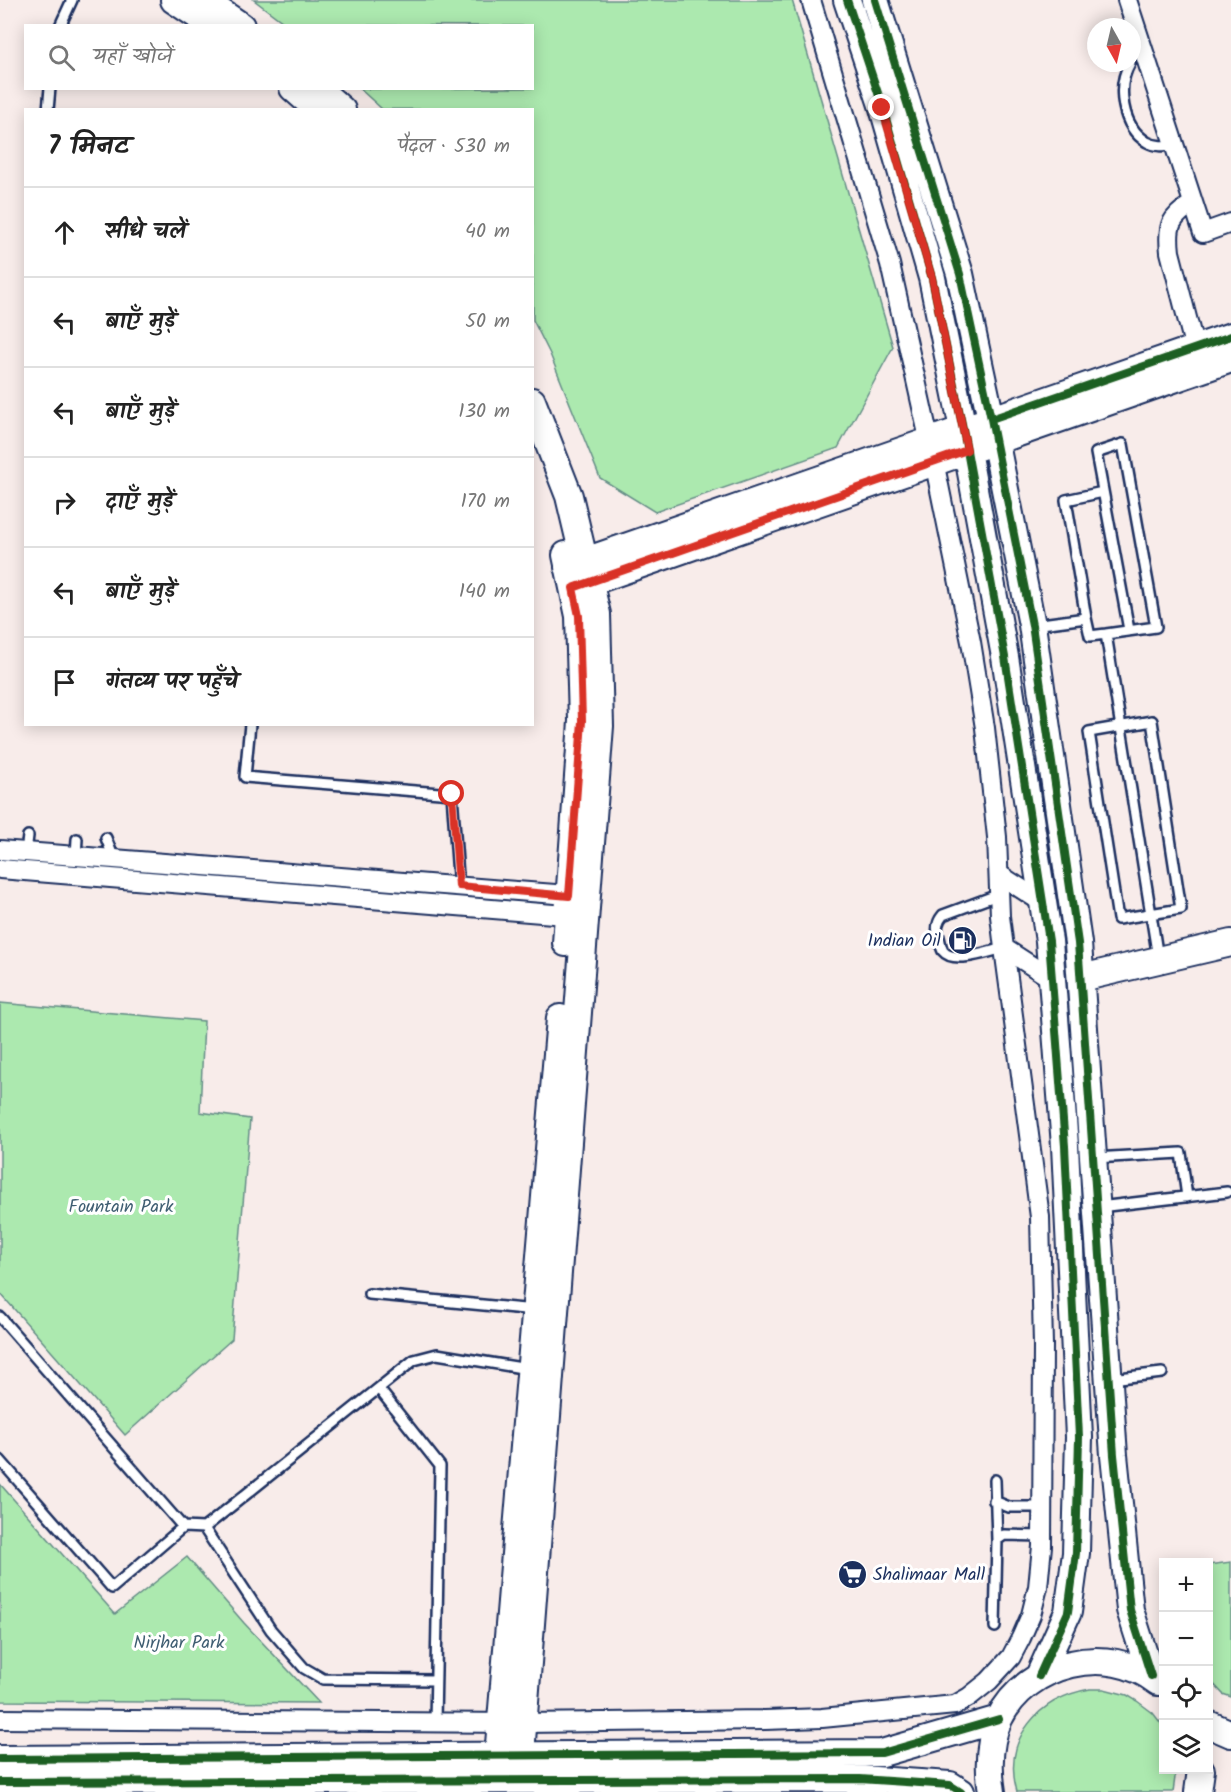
<!DOCTYPE html>
<html lang="hi">
<meta charset="utf-8">
<style>
:root{--surface:#fff;--page:#f2f2f2;--text:#222;--muted:#767676;--line:#e0e0e0}
body{margin:0;font-family:Kalam,"Playpen Sans Deva",sans-serif;background:var(--page);color:var(--text)}
.controls{position:absolute;right:18px;bottom:18px;display:grid;overflow:hidden;border-radius:0px;box-shadow:0 3px 15px #0003}
.controls button{width:54px;height:54px;display:grid;place-items:center;padding:0;border:0;border-bottom:2px solid var(--line);background:var(--surface);color:var(--text);font:30px sans-serif}
.compass{position:absolute;left:1087px;top:18px;width:54px;height:54px;border-radius:50%;background:var(--surface);box-shadow:0 3px 15px #0003;rotate:172deg}
.stop{position:absolute;width:18px;height:18px;margin:-14px;border:4px solid #d93025;border-radius:50%;background:#fff}
.stop.end{background:#d93025;border-color:#fff;box-shadow:0 2px 6px #0008}
.list{margin:0;padding:0;list-style:none}
h2{display:flex;justify-content:space-between;align-items:center;height:78px;margin:0;padding:0 24px;font-size:26px}
h2 small{font-size:20px;font-weight:400;color:var(--muted)}
.list li{display:grid;grid-template-columns:39px 1fr auto;gap:18px;align-items:center;box-sizing:border-box;height:90px;padding:0 24px;border-top:2px solid var(--line)}
.list b{display:block;font-size:22px;white-space:nowrap}
.list em{font-size:20px;font-style:normal;color:var(--muted)}
.icon{flex:none;width:33px;height:33px;fill:none;stroke:currentColor;stroke-width:2;stroke-linecap:round;stroke-linejoin:round}
.map{position:relative;flex:none;width:1231px;height:1792px;overflow:hidden}
.search{position:absolute;background:var(--surface);box-shadow:0 3px 15px #0003;left:24px;top:24px;width:510px;height:66px;display:flex;align-items:center;gap:15px;box-sizing:border-box;padding:0 21px;border-radius:0px;color:var(--muted);font-size:22px}
.panel{position:absolute;background:var(--surface);box-shadow:0 3px 15px #0003;left:24px;top:108px;width:510px;height:618px;border-radius:0px}
.map>svg:first-child{display:block}
</style>
<div class="map">
<svg width="1231" height="1792" viewBox="0 0 1231 1792">
<rect width="100%" height="100%" fill="#f8ecea"/>
<filter id="ink" filterUnits="userSpaceOnUse"><feTurbulence type="fractalNoise" baseFrequency=".0167" numOctaves="2"/><feDisplacementMap in="SourceGraphic" scale="12" xChannelSelector="R" yChannelSelector="G"/><feConvolveMatrix kernelMatrix="1 2 1 2 8 2 1 2 1" color-interpolation-filters="sRGB"/></filter>
<g filter="url(#ink)">
<!-- green -->
<path fill="#ace9af" stroke="#648c86" stroke-width="1.5" d="M254 0H792L893 347 838 448 655 512 600 478 550 354 533 320 532 110 382 109 360 89 532 88V26L287 25Z
M0 1003 204 1021 200 1112 250 1119 232 1339 125 1435 0 1293Z
M0 1484 115 1614 187 1557 244 1623 319 1703 0 1701Z
M1231 1562V1697L1223 1694 1209 1679 1208 1565Z
M1090 1689H1104L1127 1695 1137 1701 1153 1713 1163 1726 1164 1770H1176L1173 1792H1017C1002 1738 1039 1698 1090 1689Z"/>
<g fill="none" stroke-linecap="round" stroke-linejoin="round">
<defs>
<path id="lane" d="M60 26 72 0
M1130 63C1116 87 1122 127 1147 142 1156 147 1165 146 1175 145
M48 110 50 88
M1086 618 1066 500 1103 492
M1034 625 1086 618 1090 636 1106 634 1158 958
M1106 634 1156 627 1123 444 1096 453 1129 630
M1152 721 1181 909 1118 919 1089 732Z
M250 724 245 777 452 794 459 889
M106 838 114 859
M26 852 28 836
M76 856 77 839
M1000 894 943 915C937 922 936 928 939 937 940 941 941 948 943 951 954 965 990 951 1004 948
M1094 1158 1181 1153 1187 1197
M1099 1207 1227 1192
M369 1294 535 1310
M0 1317 183 1527
M1111 1379 1162 1373
M379 1389 440 1466 435 1722
M0 1460 112 1588 183 1527 204 1528 414 1360 437 1354 528 1369
M995 1480 997 1540
M994 1501 1009 1507H1042
M204 1528 271 1630 304 1668 323 1679 435 1680
M995 1627 997 1540 1004 1535 1042 1536"/>
<path id="street" d="M1127 0 1203 233 1231 223
M1193 203C1170 218 1167 225 1170 252L1195 349
M0 850 581 896
M0 869 578 916
M1000 875 1043 903
M1004 948 1052 979
M0 1719 524 1723 765 1720 822 1718 955 1705 969 1697 989 1681 1011 1657 1021 1638 1031 1615 1038 1587 1042 1546 1043 1345 1040 1217 1004 948 1000 916 997 837 985 728 971 642 934 461 890 264 811 0"/>
<path id="secondary" d="M174 0 213 26
M203 0 241 26
M847 0 883 108 932 278 963 429 1005 657 1049 941 1065 1146 1079 1437 1076 1553 1068 1612 1039 1676
M875 0 960 274 991 419 1032 625 1078 943 1114 1455 1130 1610 1151 1676
M293 88 318 110
M317 88 342 110
M566 555 579 616 582 721 566 943
M568 567 1231 336
M573 588 1231 359
M1081 978 1231 943
M1208 1724 1231 1734
M0 1759 882 1753 999 1719
M496 1780 560 1018
M519 1780 600 726 597 614 569 496 532 401
M0 1782 860 1779 950 1785 961 1792
M992 1792C988 1767 988 1743 999 1719 1027 1662 1108 1642 1158 1682
M1198 1792 1201 1770"/>
</defs>
<!-- lane casing -->
<use href="#lane" stroke="#1b2f5e" stroke-width="14"/>
<!-- street casing -->
<use href="#street" stroke="#1b2f5e" stroke-width="22"/>
<!-- secondary casing -->
<use href="#secondary" stroke="#1b2f5e" stroke-width="30"/>
<!-- lane -->
<use href="#lane" stroke="#fff" stroke-width="9"/>
<!-- street -->
<use href="#street" stroke="#fff" stroke-width="18"/>
<!-- secondary -->
<use href="#secondary" stroke="#fff" stroke-width="26"/>
<defs>
<path id="cycleway" d="M847 0 883 108 932 278 963 429 1005 657 1049 941 1065 1146 1079 1437 1076 1553 1068 1612 1039 1676
M875 0 960 274 991 419 1032 625 1078 943 1114 1455 1130 1610 1151 1676
M991 419 1231 336
M0 1759 882 1753 999 1719
M0 1782 860 1779 950 1785 961 1792"/>
</defs>
<!-- cycleway casing -->
<use href="#cycleway" stroke="#fff" stroke-width="11"/>
<!-- cycleway -->
<use href="#cycleway" stroke="#1b5e20" stroke-width="8"/>
</g>
</g>
<g fill="none" stroke-linecap="round" stroke-linejoin="round" filter="url(#ink)">
<!-- route -->
<path stroke="#d93025" stroke-width="8" d="M452 794 459 886 569 896 582 721 579 616 573 588 967 450 932 278 882 108"/>
</g>
<!-- icons -->
<defs>
<symbol id="fuel-disc" viewBox="-11 -11 22 22"><circle r="9.5" fill="#1b2f5e" stroke="#fff"/><path d="M-5.5-6h7V0h2V4h1.3V-2.5L3-4.5l.8-.8L6-3V5H2.5V1h-1V6h-7ZM-4.2-4.7v3.2H.2V-4.7Z" fill="#fff"/></symbol>
<symbol id="supermarket-disc" viewBox="-11 -11 22 22"><circle r="9.5" fill="#1b2f5e" stroke="#fff"/><path d="M-6-5.5h2.5l.6 2H6L4.5 2H-2.5L-4.4-4H-6ZM-1.5 3.2a1.3 1.3 0 1 0 .1 0ZM3 3.2a1.3 1.3 0 1 0 .1 0Z" fill="#fff"/></symbol>
</defs>
<g fill-rule="evenodd">
<use href="#fuel-disc" x="946" y="924" width="33" height="33"/>
<use href="#supermarket-disc" x="836" y="1558" width="33" height="33"/>
</g>
<g text-anchor="middle" stroke-width="6" stroke-linejoin="round" paint-order="stroke">
<!-- poi labels -->
<g font-size="18" fill="#1b2f5e" stroke="#fff" text-anchor="end">
<text x="941" y="946">Indian Oil</text>
<text x="873" y="1580" text-anchor="start">Shalimaar Mall</text>
</g>
<!-- park labels -->
<g font-size="18" fill="#3f5e72" stroke="#fff">
<text x="121" y="1212">Fountain Park</text>
<text x="179" y="1648">Nirjhar Park</text>
</g>
</g>
</svg>
<div class="controls">
<button>+</button>
<button>−</button>
<button><svg class="icon" aria-label="locate" viewBox="0 0 24 24"><circle cx="12" cy="12" r="6"/><path d="M12 2v4M12 18v4M2 12h4M18 12h4"/></svg></button>
<button><svg class="icon" aria-label="layers" viewBox="0 0 24 24"><path d="M12 4l9 5-9 5-9-5zM3 14l9 5 9-5"/></svg></button>
</div>
<svg class="compass" viewBox="-18 -18 36 36"><path d="M0-13l5 13h-10z" fill="#e53935"/><path d="M0 13l5-13h-10z" fill="#767676"/></svg>
<div class="stop" style="left:452px;top:794px"></div>
<div class="stop end" style="left:882px;top:108px"></div>
<div class="search"><svg class="icon" aria-label="search" viewBox="0 0 24 24"><circle cx="10" cy="10" r="6"/><path d="M15 15l6 6"/></svg>यहाँ खोजें</div>
<section class="panel">
<h2>7 मिनट<small>पैदल · 530 m</small></h2>
<ul class="list">
<li><svg class="icon" aria-label="ahead" viewBox="0 0 24 24"><path d="M12 20V5M6 11l6-6 6 6"/></svg><div><b>सीधे चलें</b></div><em>40 m</em></li>
<li><svg class="icon" aria-label="left" viewBox="0 0 24 24"><path d="M17 20v-9H6M10 6l-5 5 5 5"/></svg><div><b>बाएँ मुड़ें</b></div><em>50 m</em></li>
<li><svg class="icon" aria-label="left" viewBox="0 0 24 24"><path d="M17 20v-9H6M10 6l-5 5 5 5"/></svg><div><b>बाएँ मुड़ें</b></div><em>130 m</em></li>
<li><svg class="icon" aria-label="right" viewBox="0 0 24 24"><path d="M7 20v-9h11M14 6l5 5-5 5"/></svg><div><b>दाएँ मुड़ें</b></div><em>170 m</em></li>
<li><svg class="icon" aria-label="left" viewBox="0 0 24 24"><path d="M17 20v-9H6M10 6l-5 5 5 5"/></svg><div><b>बाएँ मुड़ें</b></div><em>140 m</em></li>
<li><svg class="icon" aria-label="arrive" viewBox="0 0 24 24"><path d="M6 21V4h12l-3 4 3 4H6"/></svg><div><b>गंतव्य पर पहुँचे</b></div></li>
</ul>
</section>
</div>
